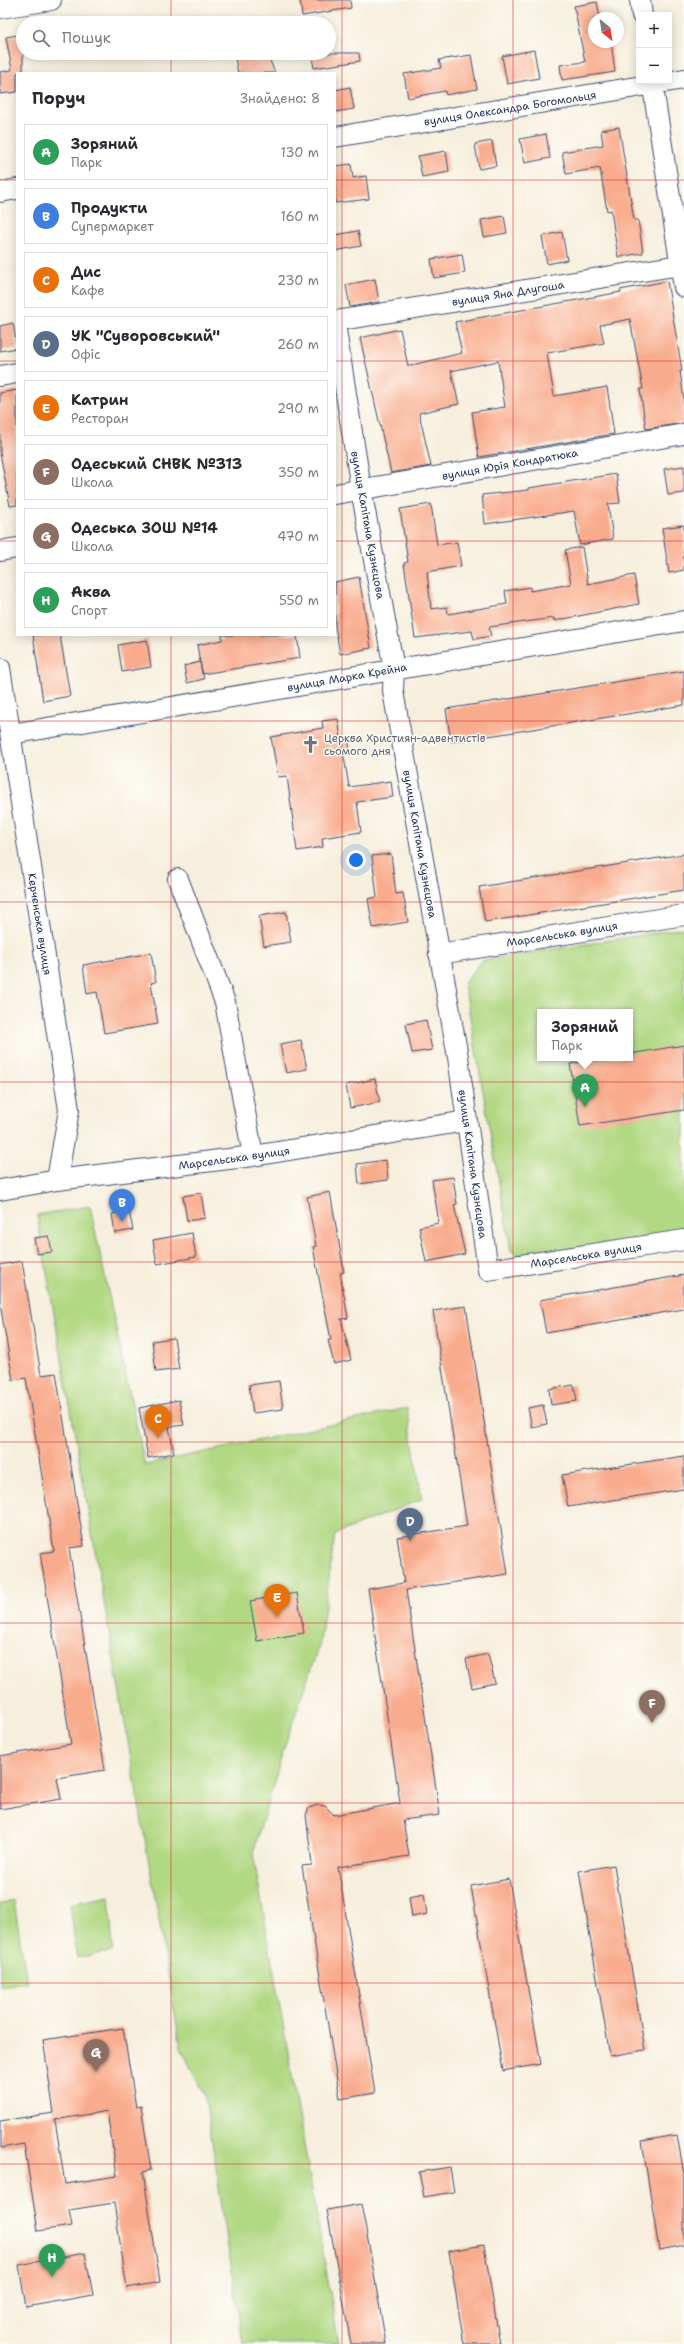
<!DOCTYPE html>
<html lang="uk">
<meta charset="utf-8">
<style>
:root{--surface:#fff;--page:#f7f7f7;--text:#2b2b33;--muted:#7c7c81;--line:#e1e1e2;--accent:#d1495b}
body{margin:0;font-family:"Shantell Sans",sans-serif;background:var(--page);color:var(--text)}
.controls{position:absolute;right:12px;top:12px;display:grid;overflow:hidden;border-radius:0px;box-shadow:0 2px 10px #0003}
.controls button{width:36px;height:36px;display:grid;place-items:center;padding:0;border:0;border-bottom:1px solid var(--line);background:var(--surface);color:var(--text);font:20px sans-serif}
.compass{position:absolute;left:588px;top:12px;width:36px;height:36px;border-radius:50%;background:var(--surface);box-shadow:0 2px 10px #0003;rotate:150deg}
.you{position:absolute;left:356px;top:860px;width:14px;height:14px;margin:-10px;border:3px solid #fff;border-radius:50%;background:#1a73e8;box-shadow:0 0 0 6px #1a73e833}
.badge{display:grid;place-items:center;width:26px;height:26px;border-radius:50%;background:var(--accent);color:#fff;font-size:13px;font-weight:700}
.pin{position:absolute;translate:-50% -33px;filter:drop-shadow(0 1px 2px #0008)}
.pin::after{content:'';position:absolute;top:21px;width:14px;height:12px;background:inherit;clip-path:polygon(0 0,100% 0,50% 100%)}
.popup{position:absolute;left:537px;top:1009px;width:96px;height:52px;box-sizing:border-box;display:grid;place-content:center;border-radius:0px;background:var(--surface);filter:drop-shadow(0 1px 3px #0005);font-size:13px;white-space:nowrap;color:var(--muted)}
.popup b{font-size:15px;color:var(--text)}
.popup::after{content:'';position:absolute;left:50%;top:100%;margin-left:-8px;border:8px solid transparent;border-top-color:var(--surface)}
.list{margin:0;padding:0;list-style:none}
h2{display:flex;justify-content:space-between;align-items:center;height:52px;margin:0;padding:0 16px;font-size:17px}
h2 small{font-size:13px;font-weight:400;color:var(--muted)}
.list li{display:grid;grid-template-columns:26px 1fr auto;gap:12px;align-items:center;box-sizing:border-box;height:56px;margin:0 8px 8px;padding:0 8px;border:1px solid var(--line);border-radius:0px}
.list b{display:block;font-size:15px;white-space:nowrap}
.list p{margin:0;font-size:13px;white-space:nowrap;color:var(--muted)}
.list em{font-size:13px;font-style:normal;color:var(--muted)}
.icon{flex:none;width:22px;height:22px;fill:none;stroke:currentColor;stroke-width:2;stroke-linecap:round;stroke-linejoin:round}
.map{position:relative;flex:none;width:684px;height:2344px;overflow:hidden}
.search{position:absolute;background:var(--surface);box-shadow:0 2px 10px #0003;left:16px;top:16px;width:320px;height:44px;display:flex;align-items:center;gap:10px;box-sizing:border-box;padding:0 14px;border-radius:22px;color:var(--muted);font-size:15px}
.panel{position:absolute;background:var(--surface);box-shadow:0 2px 10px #0003;left:16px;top:72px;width:320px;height:564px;border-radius:0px}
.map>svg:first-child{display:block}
</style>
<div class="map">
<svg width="684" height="2344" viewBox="0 0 684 2344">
<rect width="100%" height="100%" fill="#fdfcf7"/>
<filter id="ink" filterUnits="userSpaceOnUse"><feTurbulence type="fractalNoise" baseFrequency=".025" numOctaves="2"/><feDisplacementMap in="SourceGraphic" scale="8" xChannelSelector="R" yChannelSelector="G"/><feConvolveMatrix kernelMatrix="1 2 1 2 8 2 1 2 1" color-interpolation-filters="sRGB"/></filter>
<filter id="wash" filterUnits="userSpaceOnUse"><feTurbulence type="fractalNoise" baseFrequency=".012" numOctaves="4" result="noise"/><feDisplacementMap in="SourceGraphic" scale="16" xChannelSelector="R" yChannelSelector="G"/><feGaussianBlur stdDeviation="0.9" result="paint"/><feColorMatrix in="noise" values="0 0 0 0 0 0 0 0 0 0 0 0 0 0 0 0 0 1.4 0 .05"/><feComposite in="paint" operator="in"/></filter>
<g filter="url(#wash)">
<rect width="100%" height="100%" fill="#f7efdd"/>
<!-- green -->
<path fill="#b1d882" stroke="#668470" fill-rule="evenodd" d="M684 928V1232L524 1257 511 1251 464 983 481 961ZM540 1012H630V1058H540Z
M90 1206 145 1465 407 1408 422 1499 335 1534 320 1642 285 1745 253 1853 339 2344H243L205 2096 181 2048 37 1215Z
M109 1896 113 1951 77 1958 70 1904Z
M14 1901 27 1982 0 1986V1903Z"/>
<g id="blocks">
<!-- building -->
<path fill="#f9ac8d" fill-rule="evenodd" d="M300 0H350L351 8 302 16Z
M597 2 600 18H594V42H611L615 72 562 80 560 65 585 62 574 6Z
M23 34V73H17V92L0 94V72L12 70 6 37Z
M534 50 539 78 507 84 502 56Z
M234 53H267L275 73H238Z
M311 53H359L360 61 314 68Z
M471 55 477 89 446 95 445 91 408 98 404 74 441 68 439 60Z
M350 87 354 109 335 112V90Z
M619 127 634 220H638L643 253 618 257 611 210 607 211 600 168 566 174 562 152 603 145 601 130Z
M546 134 550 158 525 163 520 139Z
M492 141 496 166 479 169 475 144Z
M446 151 449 172 422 177 418 156Z
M351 164 353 178 366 176 369 199 335 203V166Z
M504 216 507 233 484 237 481 220Z
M358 231 361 246 335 251V235Z
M562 232 567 260 547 264 542 236Z
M462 254 465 273 434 278 431 259Z
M375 279 379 302 350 307 346 285Z
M667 281 682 371H680L684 400V423L646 429 640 389H643L630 319 600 325 604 343 547 353 554 396 607 387 614 434 479 457 472 412 505 407 498 361 451 371 459 404 419 413 431 466 391 473 360 338 400 329 408 366 462 353 455 322 621 292 620 290Z
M13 323 17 348 0 351V326Z
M17 390V505L10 506 0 453V393Z
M684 466V493L668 495 664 469Z
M616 474 620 503 608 504 613 539 580 545 574 511 485 524 482 495 529 490V488Z
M431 504 437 545 457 542 461 566 427 572 431 609 447 607 448 614 507 604 505 591 530 587V591L571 584 565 550 582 547 588 584 634 575 639 604 554 621V618L489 627 491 636 474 639 472 631 415 638 404 563 408 562 400 509Z
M684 525V570L669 573 662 528Z
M359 577 371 648 340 654 335 625V582Z
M33 635H60L70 696 43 701Z
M222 635H297L300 658 202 674 197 645 222 640Z
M147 640 151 667 122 672 118 645Z
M200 662 204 679 187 683 184 666Z
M684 671V705L451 742 446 709Z
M338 719 341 738 348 737 350 750 343 751 349 787 391 781 393 797 357 802 361 832 322 838 323 847 297 851 287 776 278 777 271 737 323 728 322 721Z
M391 854 396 894 403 893 408 922 373 928 368 899 377 897 372 856Z
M684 854V890L485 922 479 887Z
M286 912 291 942 264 946 259 916Z
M151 953 156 982 151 983 158 1024 104 1033 97 992 87 994 83 965Z
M426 1020 432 1050 412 1053 406 1024Z
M301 1040 307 1069 286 1073 280 1044Z
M684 1045V1110L580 1126 570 1064 605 1058H630V1054Z
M375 1079 380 1102 350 1108 346 1085Z
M386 1160 388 1180 359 1184 357 1164Z
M453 1177 457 1204 454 1205 465 1254 426 1262 419 1227 439 1223 432 1180Z
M330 1192 344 1272 340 1273 348 1318 341 1319 351 1360 334 1364 328 1340H331L313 1247 316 1246 307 1197Z
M201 1193 205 1218 187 1221 183 1196Z
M129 1211 133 1230 115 1233 112 1214Z
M192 1233 196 1257 157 1264 153 1240Z
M49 1236 52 1252 37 1254 34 1238Z
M22 1261 41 1375 56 1373 84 1546 69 1548 105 1770 57 1778 61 1799 0 1809V1756L71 1744 40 1553 54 1551 26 1378 13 1380 0 1303V1265Z
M684 1275V1309L546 1333 540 1300Z
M466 1306 508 1574 406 1590 440 1815 403 1820 409 1856 338 1867 375 2093 340 2099 302 1866 312 1865 306 1815 309 1808 318 1805 325 1806 334 1815 400 1803 368 1589 404 1583 397 1537 467 1526 433 1311Z
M174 1338 179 1369 156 1372 152 1341Z
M279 1381 283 1409 253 1413 249 1385Z
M574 1385 577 1401 551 1405 549 1389Z
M179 1400 184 1425 169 1427 174 1453 148 1458 139 1408Z
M543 1405 547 1424 532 1427 528 1408Z
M684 1456V1489L568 1507 562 1475Z
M297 1593 304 1633 257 1641 250 1601Z
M488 1654 495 1683 472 1688 466 1659Z
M614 1865 645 2050 610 2056 579 1871Z
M509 1879 541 2064 503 2071 471 1886Z
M424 1894 427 1914 412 1917 409 1897Z
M123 2028 136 2107 141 2106 151 2170 143 2172 160 2282 127 2288 114 2203 69 2210 72 2226 38 2231 24 2144 0 2148V2121L54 2113 43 2040ZM107 2111 117 2176 65 2184 55 2120Z
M677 2135 684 2174V2245L659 2250 642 2141Z
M450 2167 454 2192 424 2197 419 2172Z
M361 2204 370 2251 386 2344H351L327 2210Z
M484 2245 500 2344H464L449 2251Z
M85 2253 93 2295 26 2307 19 2265Z"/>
</g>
</g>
<g filter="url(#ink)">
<use href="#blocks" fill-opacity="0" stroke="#3c4c71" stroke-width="1"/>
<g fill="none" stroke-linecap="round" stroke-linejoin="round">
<defs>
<path id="minor" d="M640 0 642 15
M0 8 51 0
M652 81 684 287
M335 137 684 79
M0 192 17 189
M335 321 680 265
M335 324 361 489 394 669 393 691 458 1057 488 1270 684 1240
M0 376 17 373
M335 494 684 434
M0 551 17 548
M0 668 69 1110 57 1180
M11 734 684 621
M178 879 225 1002 253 1156
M439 954 684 915
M0 1190 57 1180 253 1156 466 1121"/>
</defs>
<!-- minor casing -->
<use href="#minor" stroke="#3c4c71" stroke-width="22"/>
<!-- minor -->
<use href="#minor" stroke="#fff" stroke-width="20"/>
</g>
</g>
<!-- grid -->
<path fill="none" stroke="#d62828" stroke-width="1" stroke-opacity="0.55" d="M171 0V23M342 0V2344M513 0V2344M171 53V73M0 180H17M335 180H684M0 361H17M335 361H684M0 541H17M335 541H684M171 635V2344M0 721H684M0 902H684M0 1082H684M0 1262H684M0 1442H684M0 1623H684M0 1803H684M0 1983H684M0 2164H684"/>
<!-- icons -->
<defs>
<symbol id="church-bare" viewBox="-9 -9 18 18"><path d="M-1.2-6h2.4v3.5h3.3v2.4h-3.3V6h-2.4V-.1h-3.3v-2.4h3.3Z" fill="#6b7280" stroke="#fdfcf7" stroke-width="2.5" paint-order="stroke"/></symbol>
</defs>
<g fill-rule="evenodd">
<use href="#church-bare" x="298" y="732" width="25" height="25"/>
</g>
<g text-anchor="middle" stroke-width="3" stroke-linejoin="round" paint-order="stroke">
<!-- street labels -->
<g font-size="11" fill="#1b2f5e" stroke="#fdfcf7">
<text transform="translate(510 108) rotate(-9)" y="4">вулиця Олександра Богомольця</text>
<text transform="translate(508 293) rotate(-9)" y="4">вулиця Яна Длугоша</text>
<text transform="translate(510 464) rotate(-10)" y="4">вулиця Юрія Кондратюка</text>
<text transform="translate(368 525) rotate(80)" y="4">вулиця Капітана Кузнєцова</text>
<text transform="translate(347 677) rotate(-10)" y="4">вулиця Марка Крейна</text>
<text transform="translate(420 844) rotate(80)" y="4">вулиця Капітана Кузнєцова</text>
<text transform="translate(40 924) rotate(81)" y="4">Керченська вулиця</text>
<text transform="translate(562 934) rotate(-9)" y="4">Марсельська вулиця</text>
<text transform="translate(234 1158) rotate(-8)" y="4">Марсельська вулиця</text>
<text transform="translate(473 1164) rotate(82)" y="4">вулиця Капітана Кузнєцова</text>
<text transform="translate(586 1255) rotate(-9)" y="4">Марсельська вулиця</text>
</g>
<!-- worship labels -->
<g font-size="11" fill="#5b616d" stroke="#fdfcf7" text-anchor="start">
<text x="324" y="742">Церква Християн-адвентистів<tspan x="324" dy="13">сьомого дня</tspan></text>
</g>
</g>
</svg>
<div class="controls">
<button>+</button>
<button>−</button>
</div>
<svg class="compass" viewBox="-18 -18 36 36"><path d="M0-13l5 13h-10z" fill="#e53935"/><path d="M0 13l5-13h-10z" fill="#7c7c81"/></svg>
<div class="you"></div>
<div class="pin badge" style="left:585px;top:1107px;background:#2e9e5b">A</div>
<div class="popup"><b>Зоряний</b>Парк</div>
<div class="pin badge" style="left:122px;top:1222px;background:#3f7fe0">B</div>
<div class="pin badge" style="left:158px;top:1438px;background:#e8710a">C</div>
<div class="pin badge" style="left:410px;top:1541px;background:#5c6f8a">D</div>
<div class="pin badge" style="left:277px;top:1617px;background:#e8710a">E</div>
<div class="pin badge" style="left:652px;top:1723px;background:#8d6e63">F</div>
<div class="pin badge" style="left:96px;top:2072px;background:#8d6e63">G</div>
<div class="pin badge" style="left:52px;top:2277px;background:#2e9e5b">H</div>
<div class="search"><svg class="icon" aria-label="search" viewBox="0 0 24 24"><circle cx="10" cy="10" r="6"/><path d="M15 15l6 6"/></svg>Пошук</div>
<section class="panel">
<h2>Поруч<small>Знайдено: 8</small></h2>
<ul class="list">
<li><span class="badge" style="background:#2e9e5b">A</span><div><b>Зоряний</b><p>Парк</p></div><em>130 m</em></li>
<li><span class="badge" style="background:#3f7fe0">B</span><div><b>Продукти</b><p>Супермаркет</p></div><em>160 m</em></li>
<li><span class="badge" style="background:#e8710a">C</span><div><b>Дис</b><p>Кафе</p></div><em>230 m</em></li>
<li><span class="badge" style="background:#5c6f8a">D</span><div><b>УК &quot;Суворовський&quot;</b><p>Офіс</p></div><em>260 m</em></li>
<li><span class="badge" style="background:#e8710a">E</span><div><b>Катрин</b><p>Ресторан</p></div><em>290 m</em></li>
<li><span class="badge" style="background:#8d6e63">F</span><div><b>Одеський СНВК №313</b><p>Школа</p></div><em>350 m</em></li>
<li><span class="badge" style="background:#8d6e63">G</span><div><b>Одеська ЗОШ №14</b><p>Школа</p></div><em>470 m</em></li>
<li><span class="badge" style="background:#2e9e5b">H</span><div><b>Аква</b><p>Спорт</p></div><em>550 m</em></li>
</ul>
</section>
</div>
